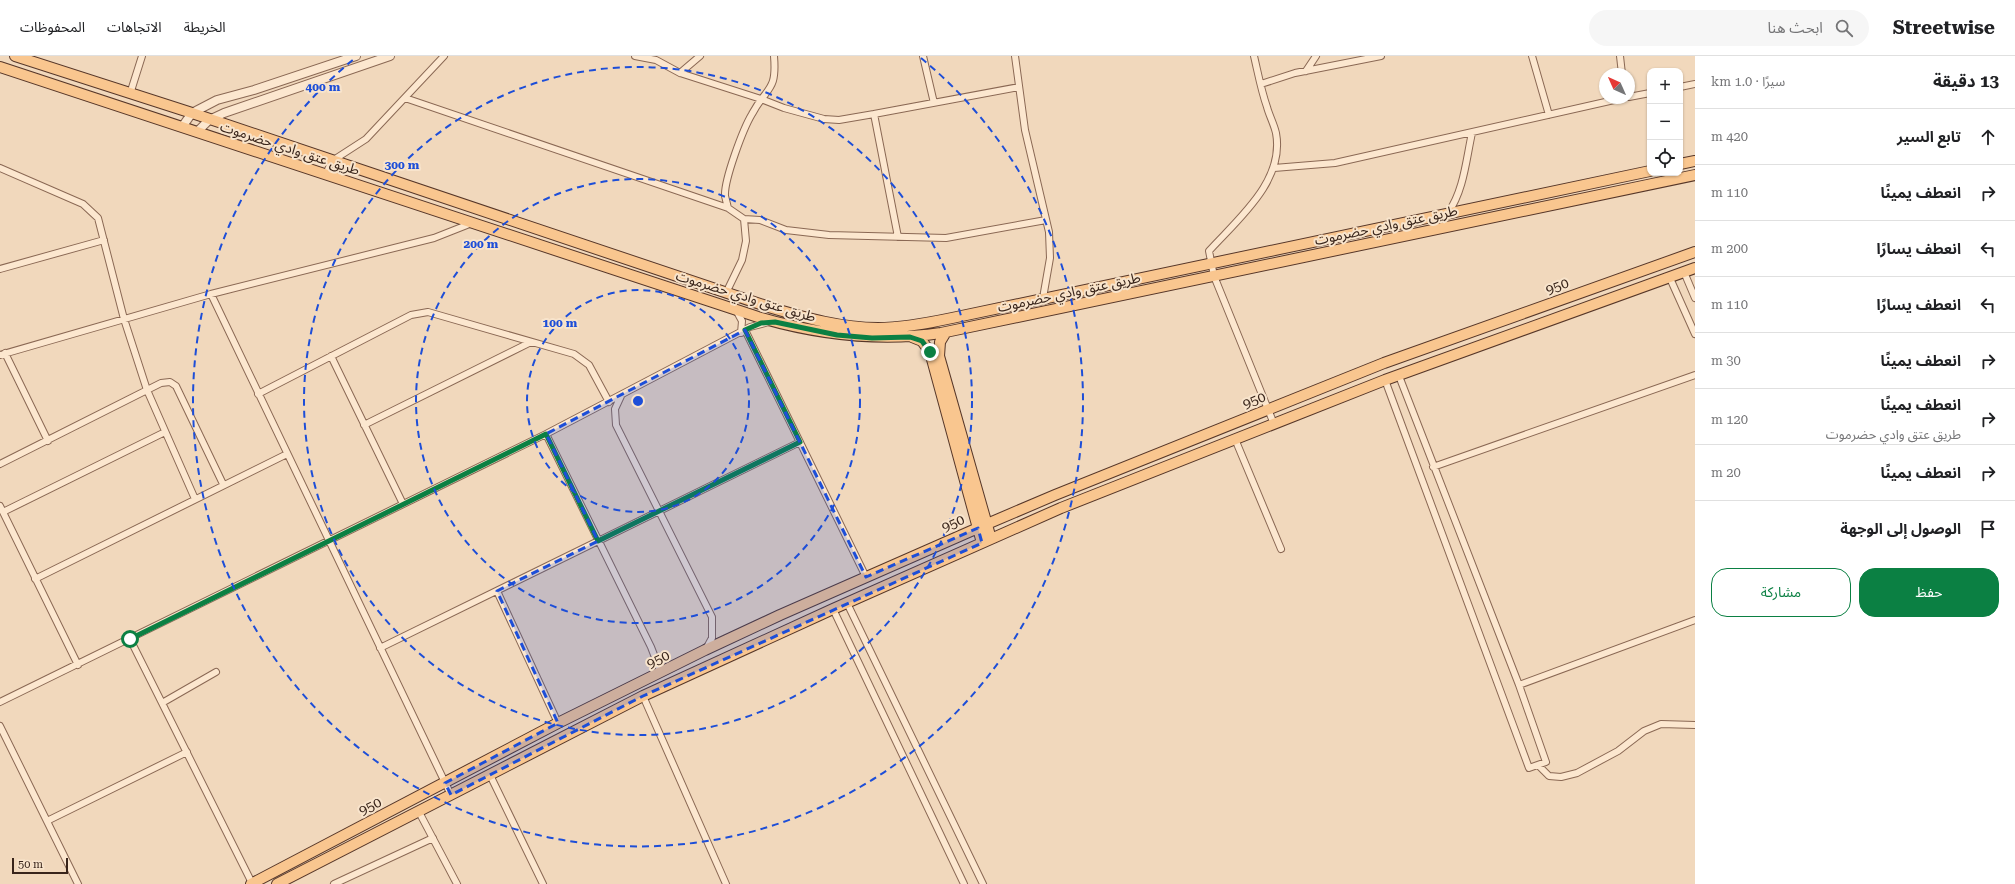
<!DOCTYPE html>
<html lang="ar">
<meta charset="utf-8">
<style>
:root{--surface:#fff;--page:#f6f6f6;--text:#202124;--muted:#757577;--line:#e0e0e0;--accent:#0b8043}
body{margin:0;font-family:"Roboto Serif","Noto Sans Arabic",serif;background:var(--page);color:var(--text);direction:rtl}
.controls{position:absolute;right:12px;top:12px;display:grid;overflow:hidden;border-radius:8px;box-shadow:0 1px 3px #0004}
.controls button{width:36px;height:36px;display:grid;place-items:center;padding:0;border:0;border-bottom:1px solid var(--line);background:var(--surface);color:var(--text);font:20px sans-serif}
.compass{position:absolute;left:1599px;top:12px;width:36px;height:36px;border-radius:50%;background:var(--surface);box-shadow:0 1px 3px #0004;rotate:315deg}
.scale{position:absolute;left:12px;bottom:10px;width:56px;box-sizing:border-box;padding-left:4px;border:2px solid #38241a;border-top:0;font-size:11px;line-height:14px;white-space:nowrap;color:#38241a;-webkit-text-stroke:3px #f8e4cc;paint-order:stroke}
.stop{position:absolute;width:12px;height:12px;margin:-9px;border:3px solid #0b8043;border-radius:50%;background:#fff}
.stop.end{background:#0b8043;border-color:#fff;box-shadow:0 1px 4px #0008}
.list{margin:0;padding:0;list-style:none}
h2{display:flex;justify-content:space-between;align-items:center;height:52px;margin:0;padding:0 16px;font-size:17px}
h2 small{font-size:13px;font-weight:400;color:var(--muted)}
.list li{display:grid;grid-template-columns:26px 1fr auto;gap:12px;align-items:center;box-sizing:border-box;height:56px;padding:0 16px;border-top:1px solid var(--line)}
.list b{display:block;font-size:15px;white-space:nowrap}
.list p{margin:0;font-size:13px;white-space:nowrap;color:var(--muted)}
.list em{font-size:13px;font-style:normal;color:var(--muted)}
.actions{display:flex;gap:8px;padding:12px 16px}
.actions a{flex:1;padding:9px 0;border:1px solid var(--accent);border-radius:16px;text-align:center;font-size:14px;color:var(--accent)}
.actions .main{background:var(--accent);color:#fff}
.icon{flex:none;width:22px;height:22px;fill:none;stroke:currentColor;stroke-width:2;stroke-linecap:round;stroke-linejoin:round}
.map{position:relative;flex:none;width:1695px;height:828px;overflow:hidden;direction:ltr}
header{display:flex;align-items:center;gap:24px;box-sizing:border-box;height:56px;padding:0 20px;background:var(--surface);border-bottom:1px solid var(--line)}
header strong{font-size:19px}
nav{display:flex;gap:22px;margin-inline-start:auto;font-size:14px}
.search{width:280px;height:36px;background:var(--page);display:flex;align-items:center;gap:10px;box-sizing:border-box;padding:0 14px;border-radius:22px;color:var(--muted);font-size:15px}
main{display:flex}
aside{flex:1;background:var(--surface)}
.map>svg:first-child{display:block}
</style>
<header>
<strong>Streetwise</strong>
<div class="search"><svg class="icon" aria-label="search" viewBox="0 0 24 24"><circle cx="10" cy="10" r="6"/><path d="M15 15l6 6"/></svg>ابحث هنا</div>
<nav><a>الخريطة</a><a>الاتجاهات</a><a>المحفوظات</a></nav>
</header>
<main>
<aside>
<h2>13 دقيقة<small>سيرًا · 1.0 km</small></h2>
<ul class="list">
<li><svg class="icon" aria-label="ahead" viewBox="0 0 24 24"><path d="M12 20V5M6 11l6-6 6 6"/></svg><div><b>تابع السير</b></div><em>420 m</em></li>
<li><svg class="icon" aria-label="right" viewBox="0 0 24 24"><path d="M7 20v-9h11M14 6l5 5-5 5"/></svg><div><b>انعطف يمينًا</b></div><em>110 m</em></li>
<li><svg class="icon" aria-label="left" viewBox="0 0 24 24"><path d="M17 20v-9H6M10 6l-5 5 5 5"/></svg><div><b>انعطف يسارًا</b></div><em>200 m</em></li>
<li><svg class="icon" aria-label="left" viewBox="0 0 24 24"><path d="M17 20v-9H6M10 6l-5 5 5 5"/></svg><div><b>انعطف يسارًا</b></div><em>110 m</em></li>
<li><svg class="icon" aria-label="right" viewBox="0 0 24 24"><path d="M7 20v-9h11M14 6l5 5-5 5"/></svg><div><b>انعطف يمينًا</b></div><em>30 m</em></li>
<li><svg class="icon" aria-label="right" viewBox="0 0 24 24"><path d="M7 20v-9h11M14 6l5 5-5 5"/></svg><div><b>انعطف يمينًا</b><p>طريق عتق وادي حضرموت</p></div><em>120 m</em></li>
<li><svg class="icon" aria-label="right" viewBox="0 0 24 24"><path d="M7 20v-9h11M14 6l5 5-5 5"/></svg><div><b>انعطف يمينًا</b></div><em>20 m</em></li>
<li><svg class="icon" aria-label="arrive" viewBox="0 0 24 24"><path d="M6 21V4h12l-3 4 3 4H6"/></svg><div><b>الوصول إلى الوجهة</b></div></li>
</ul>
<div class="actions"><a class="main">حفظ</a><a>مشاركة</a></div>
</aside>
<div class="map">
<svg width="1695" height="828" viewBox="0 0 1695 828">
<rect width="100%" height="100%" fill="#f1d8bc"/>
<g fill="none" stroke-linecap="round" stroke-linejoin="round">
<defs>
<path id="minor" d="M635 0 656 4 680 17 761 43 784 52 824 63 839 64 874 58 898 181
M923 0 934 47
M1015 0 1025 74 1049 176 1050 202 1043 242
M1254 0C1258 17 1261 34 1267 51 1269 59 1274 68 1276 77 1285 125 1238 163 1209 195L1214 220 1274 368
M1532 0 1549 59
M1620 0 1622 18
M1306 15 1316 0
M680 17 700 0
M1261 28 1295 17 1381 0
M1680 31 1695 28
M130 38 142 0
M1629 41 1650 37
M405 42 728 152
M874 58 1019 31
M0 112 83 148 98 162 124 263 147 334 195 443
M1274 112 1335 107 1623 42
M326 118 332 105 366 83 444 0
M1448 157C1464 134 1466 104 1472 77
M744 163 728 152C727 148 726 144 725 140 724 124 743 73 752 58 767 30 777 36 774 0
M0 213 104 184
M1684 216 1695 242
M1669 220 1695 278
M726 237 742 204 746 185 744 163 760 164 786 174 829 179 946 182 1046 164
M211 238 451 739
M736 254 742 265 741 277
M745 274 866 521
M5 297 48 385
M0 299 211 238 434 182 472 167
M331 300 403 448
M1385 324 1529 712 1546 706 1519 629 1399 320
M258 338 411 259 428 256 574 298 589 309 609 346
M621 340 615 353 616 369 712 561V582L706 593
M364 369 531 286
M546 378 651 591 661 617
M1235 383 1281 493
M0 408 161 327 170 326 176 330 223 428
M1433 411 1695 319
M0 450 78 609
M3 456 165 376
M35 523 287 398
M497 535 558 667
M847 547 983 828
M833 553 964 828
M130 583 252 827
M380 592 800 386
M1519 629 1695 564
M643 640 726 828
M0 646 546 378 750 271 769 266
M162 647 216 616
M0 670 78 828
M1538 709 1549 720 1561 721 1577 717 1618 695 1644 675 1661 668 1695 669
M490 719 543 828
M419 756 457 828
M47 765 187 696
M334 828 433 782"/>
<path id="tertiary" d="M182 71 192 57 217 44 254 34 356 0
M197 76 209 64 224 57 390 0"/>
<path id="primary" d="M15 0 192 57 772 252C806 262 842 272 878 272 903 272 928 267 952 262L1650 115
M0 11 758 261C819 279 878 286 941 277L1695 119
M1680 108 1695 105
M946 276 940 286 939 300 991 483
M912 281 922 285 930 296 982 487
M251 828 558 667 705 594 780 559 987 468 1055 439 1384 307 1695 196
M277 828 643 640 833 553 1061 452 1385 324 1695 212"/>
</defs>
<!-- minor casing -->
<use href="#minor" stroke="#8a6854" stroke-width="8"/>
<!-- tertiary casing -->
<use href="#tertiary" stroke="#8a6854" stroke-width="10"/>
<!-- primary casing -->
<use href="#primary" stroke="#573729" stroke-width="12"/>
<!-- minor -->
<use href="#minor" stroke="#fce7cf" stroke-width="6"/>
<!-- tertiary -->
<use href="#tertiary" stroke="#fce7cf" stroke-width="8"/>
<!-- primary -->
<use href="#primary" stroke="#f9c68f" stroke-width="10"/>
</g>
<g fill="none" stroke-linecap="round" stroke-linejoin="round">
<!-- route -->
<path stroke="#0b8043" stroke-width="5" d="M130 583 546 378 598 485 800 386 745 274 761 267 775 266 837 279 872 282 910 281 922 285 930 296"/>
</g>
<!-- marked area -->
<path fill="#1d4ed8" fill-opacity="0.2" stroke="#1d4ed8" stroke-width="3" stroke-dasharray="8 5" stroke-linejoin="round" d="M745 274 866 521 978 472 982 487 643 640 451 739 445 727 558 667 497 535 598 485 546 378Z"/>
<!-- distance rings -->
<g fill="none" stroke="#1d4ed8" stroke-width="2" stroke-dasharray="7 5">
<circle cx="638" cy="345" r="111"/>
<circle cx="638" cy="345" r="222"/>
<circle cx="638" cy="345" r="334"/>
<path d="M921 2A445 445 0 1 1 355 2"/>
</g>
<g text-anchor="middle" stroke-width="4" stroke-linejoin="round" paint-order="stroke">
<!-- street labels -->
<g font-size="14" fill="#38241a" stroke="#f8e4cc">
<text transform="translate(290 92) rotate(18)" y="5">طريق عتق وادي حضرموت</text>
<text transform="translate(1386 169) rotate(-12)" y="5">طريق عتق وادي حضرموت</text>
<text transform="translate(1557 230) rotate(-20)" y="5">950</text>
<text transform="translate(1069 236) rotate(-12)" y="5">طريق عتق وادي حضرموت</text>
<text transform="translate(746 240) rotate(17)" y="5">طريق عتق وادي حضرموت</text>
<text transform="translate(1254 344) rotate(-22)" y="5">950</text>
<text transform="translate(953 467) rotate(-24)" y="5">950</text>
<text transform="translate(658 603) rotate(-26)" y="5">950</text>
<text transform="translate(370 750) rotate(-27)" y="5">950</text>
</g>
</g>
<circle cx="638" cy="345" r="6" fill="#1d4ed8" stroke="#f8e4cc" stroke-width="2"/>
<g font-size="12" text-anchor="middle" font-weight="bold" fill="#1d4ed8" stroke="#f8e4cc" stroke-width="4" stroke-linejoin="round" paint-order="stroke">
<text x="323" y="35">400 m</text>
<text x="402" y="113">300 m</text>
<text x="481" y="192">200 m</text>
<text x="560" y="271">100 m</text>
</g>
</svg>
<div class="controls">
<button>+</button>
<button>−</button>
<button><svg class="icon" aria-label="locate" viewBox="0 0 24 24"><circle cx="12" cy="12" r="6"/><path d="M12 2v4M12 18v4M2 12h4M18 12h4"/></svg></button>
</div>
<svg class="compass" viewBox="-18 -18 36 36"><path d="M0-13l5 13h-10z" fill="#e53935"/><path d="M0 13l5-13h-10z" fill="#757577"/></svg>
<div class="scale">50 m</div>
<div class="stop" style="left:130px;top:583px"></div>
<div class="stop end" style="left:930px;top:296px"></div>
</div>
</main>
